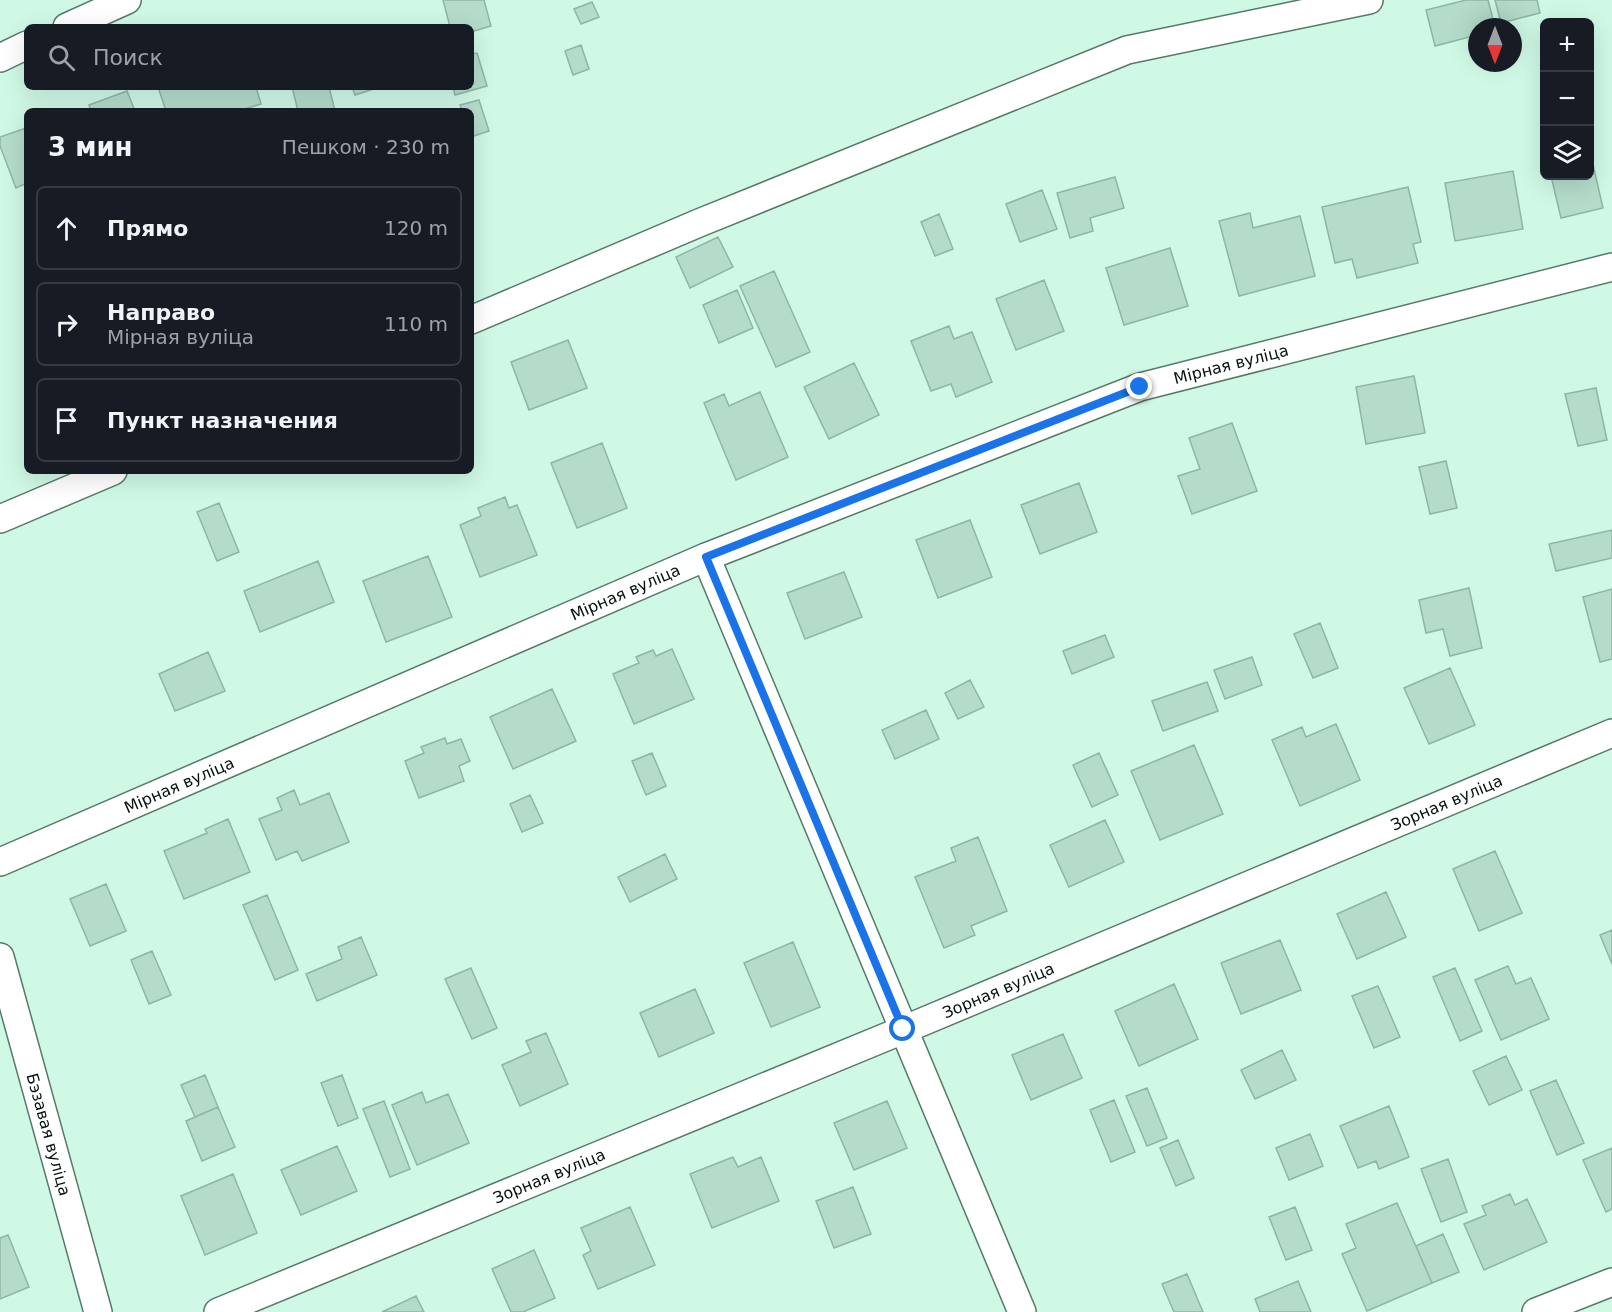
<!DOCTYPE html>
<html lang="ru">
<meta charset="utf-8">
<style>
:root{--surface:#171b24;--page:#242831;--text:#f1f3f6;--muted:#9ea1a6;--line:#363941}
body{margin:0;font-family:"DejaVu Sans",sans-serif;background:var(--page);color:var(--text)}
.controls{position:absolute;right:18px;top:18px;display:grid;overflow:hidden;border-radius:9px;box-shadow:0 6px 24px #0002}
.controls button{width:54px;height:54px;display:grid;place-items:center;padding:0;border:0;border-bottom:2px solid var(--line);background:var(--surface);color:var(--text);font:30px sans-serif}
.compass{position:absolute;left:1468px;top:18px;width:54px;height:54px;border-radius:50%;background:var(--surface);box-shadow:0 6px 24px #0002;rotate:180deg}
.stop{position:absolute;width:18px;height:18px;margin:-14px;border:4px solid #1a73e8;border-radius:50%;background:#fff}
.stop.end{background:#1a73e8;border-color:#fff;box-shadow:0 2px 6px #0008}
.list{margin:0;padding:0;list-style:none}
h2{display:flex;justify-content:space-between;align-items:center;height:78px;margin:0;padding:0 24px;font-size:26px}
h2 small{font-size:20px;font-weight:400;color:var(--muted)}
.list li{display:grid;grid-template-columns:39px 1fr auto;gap:18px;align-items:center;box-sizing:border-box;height:84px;margin:0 12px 12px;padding:0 12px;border:2px solid var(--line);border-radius:9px}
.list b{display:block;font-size:22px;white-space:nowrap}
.list p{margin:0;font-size:20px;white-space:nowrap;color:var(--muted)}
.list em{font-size:20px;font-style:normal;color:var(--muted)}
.icon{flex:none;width:33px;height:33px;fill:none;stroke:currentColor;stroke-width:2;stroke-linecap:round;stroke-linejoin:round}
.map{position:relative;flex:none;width:1612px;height:1312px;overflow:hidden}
.search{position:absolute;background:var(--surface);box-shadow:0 6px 24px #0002;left:24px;top:24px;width:450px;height:66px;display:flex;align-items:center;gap:15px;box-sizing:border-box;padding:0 21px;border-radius:9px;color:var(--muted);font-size:22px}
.panel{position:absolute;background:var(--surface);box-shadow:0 6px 24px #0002;left:24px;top:108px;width:450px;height:366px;border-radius:9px}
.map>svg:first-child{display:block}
</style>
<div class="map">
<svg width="1612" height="1312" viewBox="0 0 1612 1312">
<rect width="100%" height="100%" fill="#cff8e5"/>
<!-- building -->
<path fill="#b5dcca" stroke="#8fb6a4" stroke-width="1.5" d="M443 0H484L491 26 471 32V27H450Z
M1466 0H1488L1495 27H1477V35L1435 46 1426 10Z
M1495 0H1537L1540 13 1501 23Z
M592 2 599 17 581 24 574 9Z
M581 45 589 69 573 75 565 51Z
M477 53 487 86 455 95 453 87H471V54Z
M158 87H256L261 104 238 111H166Z
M292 87H329L335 111H298Z
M352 87H380L355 95Z
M127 91 135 111H91L89 105Z
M479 100 489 131 471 137V111H462L460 105Z
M26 128 27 183 16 188 0 146V137Z
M1591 156 1603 208 1561 218 1551 176H1590V157Z
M1513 171 1523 229 1455 241 1445 183Z
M1115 177 1124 208 1090 218 1093 231 1070 238 1057 193Z
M1408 187 1421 242 1413 244 1418 263 1357 278 1352 259 1335 263 1322 207Z
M1042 190 1057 229 1020 242 1006 204Z
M1250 213 1253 228 1300 216 1315 276 1239 296 1219 221Z
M939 214 953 249 935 256 921 222Z
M718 237 733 267 690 288 676 257Z
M1170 248 1188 306 1124 325 1106 268Z
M774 271 810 352 776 367 740 286Z
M1044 280 1064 331 1016 350 996 299Z
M737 290 753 328 719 343 703 305Z
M949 326 954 339 972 332 992 382 956 397 951 384 931 391 911 341Z
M568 340 587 388 529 410 511 362Z
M854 363 879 415 829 439 804 387Z
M1414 376 1425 433 1366 444 1356 387Z
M1596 388 1607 440 1578 446 1565 394Z
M760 392 788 457 736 480 704 403 724 394 729 406Z
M1232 423 1257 491 1192 514 1178 476 1200 469 1189 438Z
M602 443 627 508 577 528 551 463Z
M1446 461 1457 508 1430 514 1419 467Z
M1079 483 1097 532 1040 554 1021 505Z
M505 497 509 508 517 505 537 555 480 577 460 525 481 516 478 508Z
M219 503 239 552 217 561 197 512Z
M970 520 992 577 938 598 916 540Z
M1612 530V558L1556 571 1549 544Z
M428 556 452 617 386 642 363 581Z
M318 561 334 602 260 632 244 591Z
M844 572 862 617 805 639 787 593Z
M1469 588 1482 648 1450 656 1443 629 1426 633 1419 600Z
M1612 589V659L1600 662 1583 597Z
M1320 623 1338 668 1313 678 1294 634Z
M1105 635 1114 657 1072 674 1063 651Z
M672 649 694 699 634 724 613 674 639 663 636 657 653 650 656 656Z
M208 652 225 691 175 711 159 674Z
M1252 657 1262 685 1225 699 1214 670Z
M1450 668 1475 725 1429 744 1404 688Z
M970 680 984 707 958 719 945 693Z
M1207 682 1218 711 1163 731 1152 701Z
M552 689 576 741 513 769 490 717Z
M926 710 939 739 895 759 882 730Z
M1336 724 1360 780 1300 806 1272 740 1302 727 1306 737Z
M445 738 447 744 461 739 470 761 459 766 464 781 419 798 405 761 424 753 421 747Z
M1194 745 1223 814 1160 840 1131 771Z
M652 753 666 786 646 795 632 761Z
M1099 753 1118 795 1092 807 1073 765Z
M294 790 300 805 329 793 349 842 302 861 297 851 276 860 259 819 282 810 277 798Z
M530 795 543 823 522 832 510 804Z
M228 819 250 872 184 899 164 851 207 833 205 829Z
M1105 820 1124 862 1069 887 1050 845Z
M978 837 1007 911 971 926 975 935 944 948 915 877 956 861 951 848Z
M1495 851 1522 913 1479 931 1453 869Z
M665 854 677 879 630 902 618 877Z
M106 884 126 931 90 946 70 899Z
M1386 892 1406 937 1357 959 1337 914Z
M267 895 298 970 275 980 243 905Z
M1612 930V964L1600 935Z
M361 937 377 975 317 1001 306 974 342 959 338 947Z
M1280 940 1301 990 1241 1014 1221 963Z
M793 942 820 1007 771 1027 744 963Z
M152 951 171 995 149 1004 131 960Z
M1508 966 1516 984 1531 978 1549 1019 1501 1040 1475 980Z
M471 968 497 1028 472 1039 445 979Z
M1455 968 1482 1031 1460 1041 1433 977Z
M1174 984 1198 1039 1139 1066 1115 1011Z
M1378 986 1400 1037 1374 1048 1352 996Z
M695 989 714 1033 659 1057 640 1013Z
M546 1033 568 1084 520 1106 502 1065 531 1052 526 1041Z
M1063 1034 1082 1078 1031 1100 1012 1055Z
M1282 1050 1296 1080 1255 1099 1241 1070Z
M1506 1056 1522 1090 1489 1105 1473 1071Z
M205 1075 218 1107 195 1117 181 1085Z
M342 1075 358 1118 338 1126 321 1083Z
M1556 1080 1584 1143 1557 1155 1530 1091Z
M1147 1088 1167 1138 1147 1146 1126 1096Z
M422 1092 426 1103 448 1094 469 1143 417 1165 392 1105Z
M1114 1100 1135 1152 1111 1162 1090 1110Z
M384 1101 410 1169 390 1177 363 1109Z
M887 1101 907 1148 854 1170 834 1123Z
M1389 1106 1409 1157 1379 1169 1376 1161 1358 1168 1340 1126Z
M218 1107 235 1147 202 1161 186 1121Z
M1310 1134 1323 1166 1289 1180 1276 1148Z
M1178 1140 1194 1178 1176 1186 1160 1148Z
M337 1146 357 1191 301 1215 281 1170Z
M1612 1148V1209L1606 1212 1583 1160Z
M733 1157 738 1167 761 1157 779 1201 712 1228 690 1174Z
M1448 1159 1467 1212 1441 1222 1421 1169Z
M233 1174 257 1233 205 1255 181 1196Z
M853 1187 871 1234 834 1248 816 1201Z
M1510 1194 1515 1205 1527 1199 1547 1242 1484 1270 1464 1224 1486 1215 1482 1206Z
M1397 1203 1432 1283 1367 1311 1342 1254 1356 1248 1346 1224Z
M630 1207 655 1265 598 1289 583 1255 591 1251 581 1228Z
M1295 1207 1312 1250 1286 1260 1269 1217Z
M1443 1234 1459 1272 1432 1283 1416 1246Z
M8 1235 29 1287 0 1299V1238Z
M534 1250 555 1298 523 1312H511L492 1269Z
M1187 1274 1203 1312H1174L1162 1284Z
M1298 1281 1311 1312H1260L1255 1299Z
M416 1296 424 1312H382Z"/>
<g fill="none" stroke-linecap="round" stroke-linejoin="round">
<defs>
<g id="minor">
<path d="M67 27 127 0"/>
<path d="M0 58 27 45"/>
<path d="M471 320 699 223 1127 50 1369 0"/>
<path d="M0 519 113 471"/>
<path d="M706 557 1022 1312"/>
<path id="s1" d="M0 862 706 557 1140 387 1612 267"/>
<path id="s2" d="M0 957 98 1312"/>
<path id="s3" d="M218 1312 903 1030 1612 733"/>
<path d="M1536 1312 1612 1282"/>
</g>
</defs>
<!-- minor casing -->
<use href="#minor" stroke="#557a6a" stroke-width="30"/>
<!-- minor -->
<use href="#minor" stroke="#fff" stroke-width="27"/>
</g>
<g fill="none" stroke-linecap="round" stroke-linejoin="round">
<!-- route -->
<path stroke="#1a73e8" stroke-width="8" d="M903 1029 706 557 1140 387"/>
</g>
<g text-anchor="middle" stroke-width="6" stroke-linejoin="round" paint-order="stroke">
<!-- street labels -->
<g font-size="16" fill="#04110b" stroke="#eefef7">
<text dy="6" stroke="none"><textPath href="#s1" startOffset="1329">Мірная вуліца</textPath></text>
<text dy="6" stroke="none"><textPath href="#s1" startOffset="681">Мірная вуліца</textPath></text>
<text dy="6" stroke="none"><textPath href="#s1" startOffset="195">Мірная вуліца</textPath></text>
<text dy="6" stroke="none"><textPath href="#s3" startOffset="1330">Зорная вуліца</textPath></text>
<text dy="6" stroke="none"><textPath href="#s3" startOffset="844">Зорная вуліца</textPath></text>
<text dy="6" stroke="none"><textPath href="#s2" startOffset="184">Бэзавая вуліца</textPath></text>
<text dy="6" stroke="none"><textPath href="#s3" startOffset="358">Зорная вуліца</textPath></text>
</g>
</g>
</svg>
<div class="controls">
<button>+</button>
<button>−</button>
<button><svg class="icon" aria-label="layers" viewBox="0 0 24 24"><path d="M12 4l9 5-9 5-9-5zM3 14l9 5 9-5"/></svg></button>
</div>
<svg class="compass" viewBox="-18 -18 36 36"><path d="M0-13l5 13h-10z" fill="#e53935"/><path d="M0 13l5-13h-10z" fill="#9ea1a6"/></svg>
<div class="stop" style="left:903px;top:1029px"></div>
<div class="stop end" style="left:1140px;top:387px"></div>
<div class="search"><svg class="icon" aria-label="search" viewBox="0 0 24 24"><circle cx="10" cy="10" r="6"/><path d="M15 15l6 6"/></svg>Поиск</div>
<section class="panel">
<h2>3 мин<small>Пешком · 230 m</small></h2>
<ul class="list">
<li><svg class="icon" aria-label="ahead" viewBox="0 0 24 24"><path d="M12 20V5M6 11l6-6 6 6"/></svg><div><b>Прямо</b></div><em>120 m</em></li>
<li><svg class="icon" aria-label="right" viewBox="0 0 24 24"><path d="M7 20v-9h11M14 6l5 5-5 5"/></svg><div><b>Направо</b><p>Мірная вуліца</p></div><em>110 m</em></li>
<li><svg class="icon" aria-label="arrive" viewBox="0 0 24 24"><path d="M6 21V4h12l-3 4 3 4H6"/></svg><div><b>Пункт назначения</b></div></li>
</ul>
</section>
</div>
